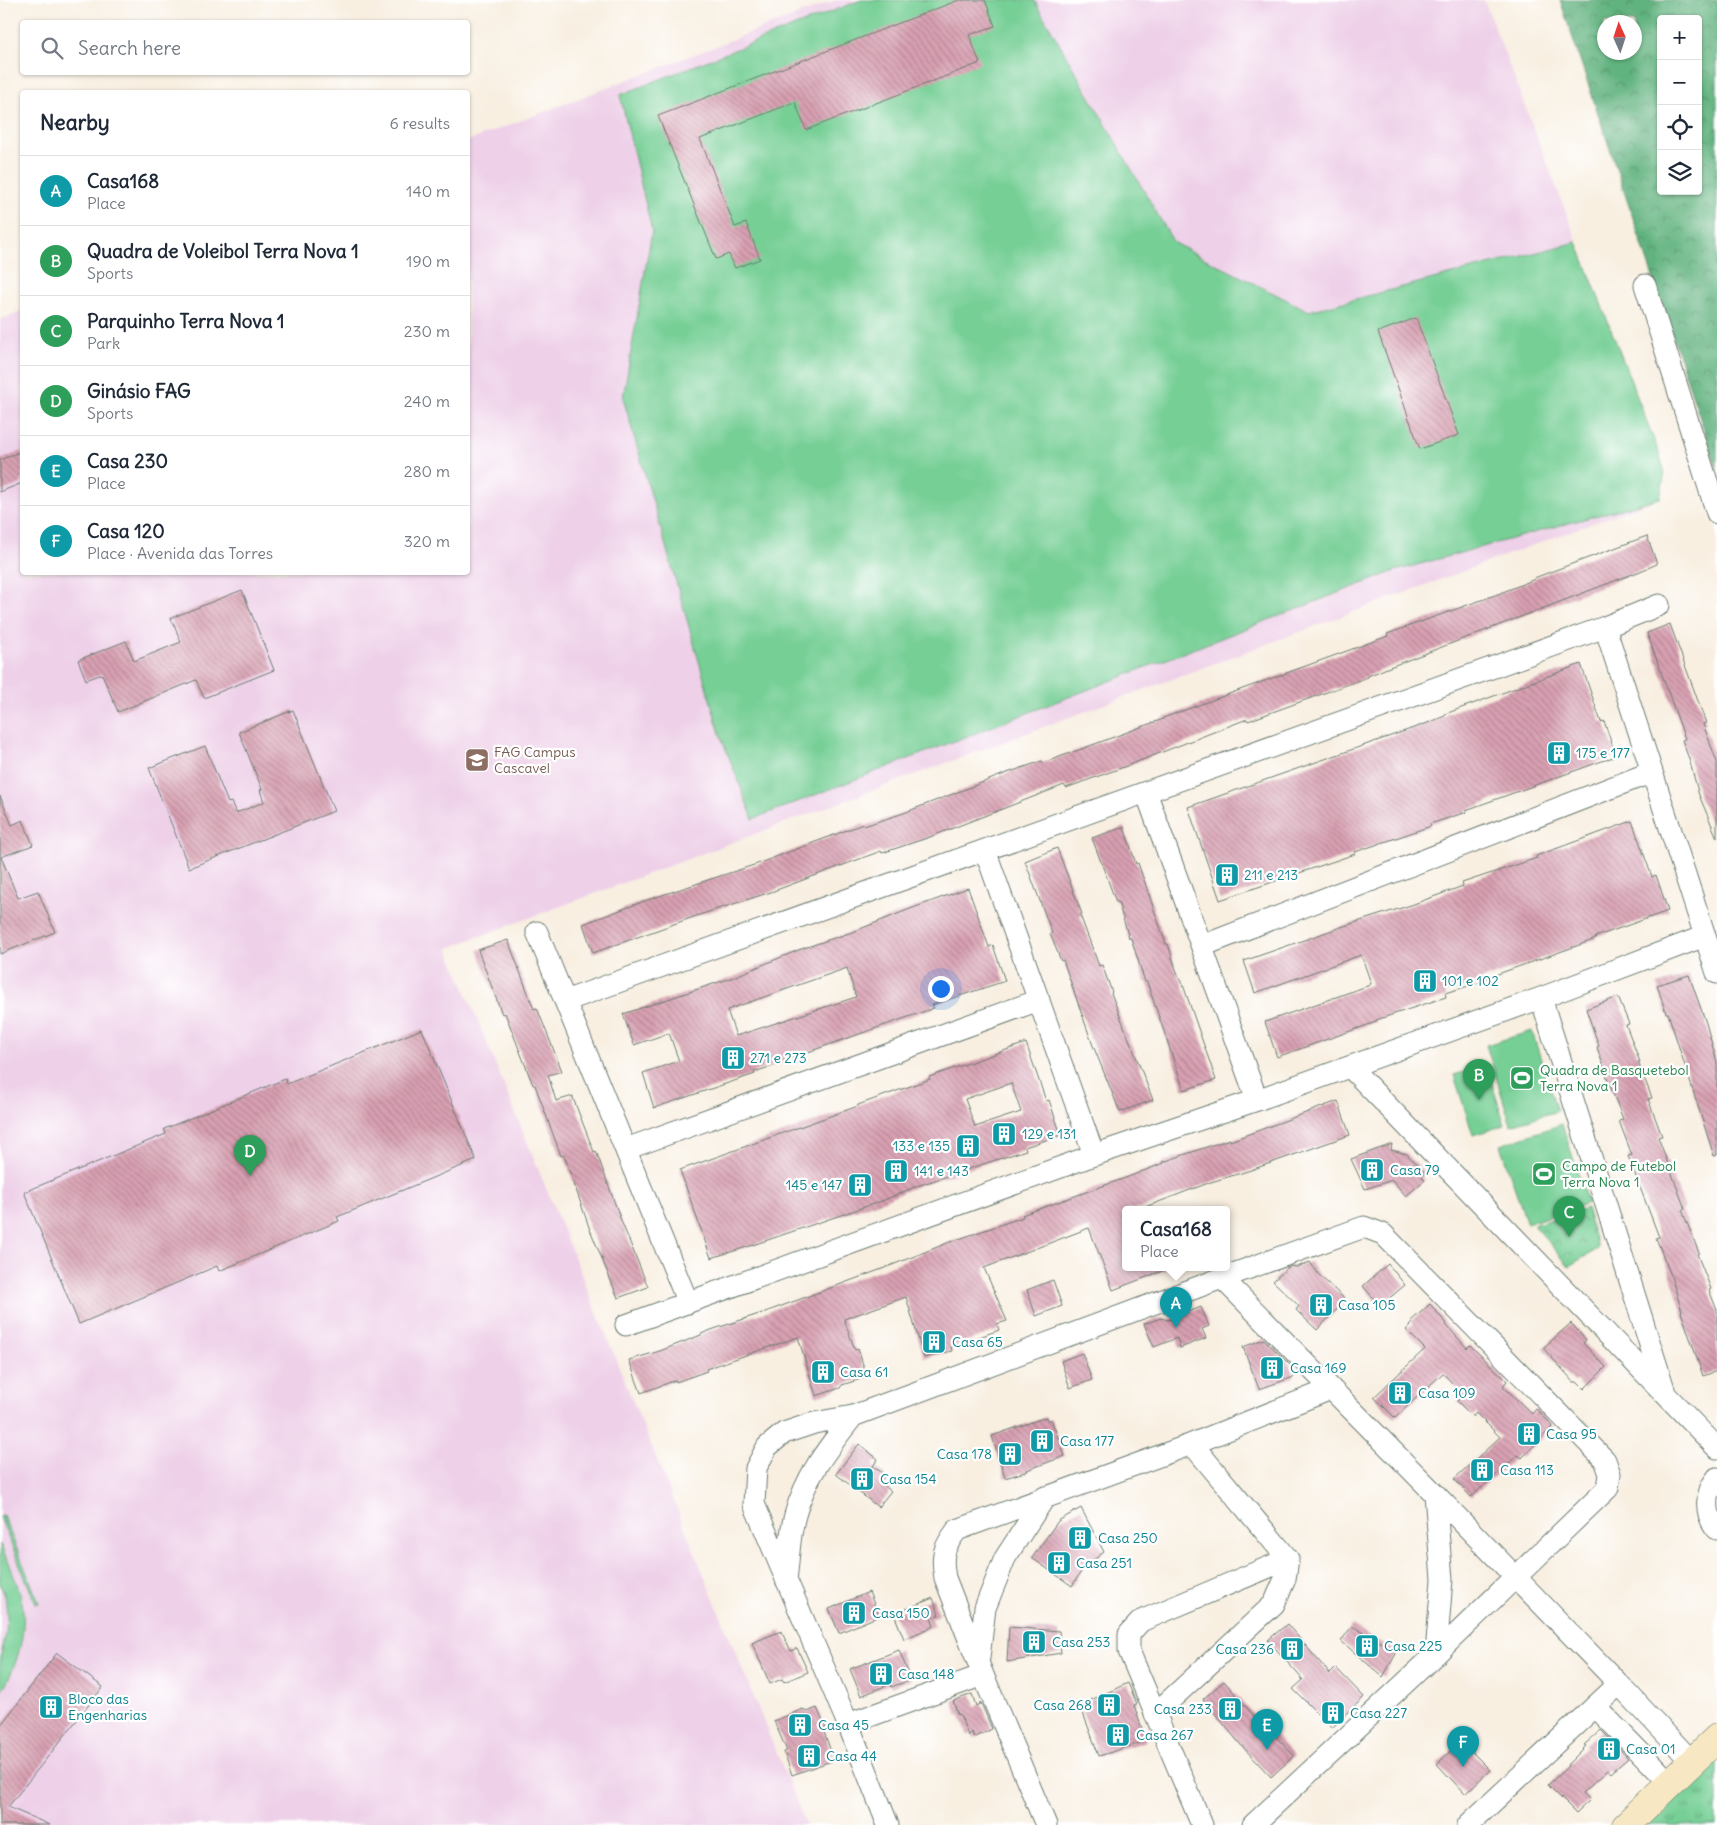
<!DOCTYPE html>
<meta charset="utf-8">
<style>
:root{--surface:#fff;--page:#f6f6f7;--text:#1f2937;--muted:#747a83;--line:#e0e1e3;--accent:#b5179e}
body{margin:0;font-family:Delius,sans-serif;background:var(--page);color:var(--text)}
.controls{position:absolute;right:15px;top:15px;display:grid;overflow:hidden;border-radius:5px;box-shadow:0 1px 4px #0004}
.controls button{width:45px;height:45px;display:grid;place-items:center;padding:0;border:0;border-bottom:1px solid var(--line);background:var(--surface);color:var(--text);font:25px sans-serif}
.compass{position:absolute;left:1597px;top:15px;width:45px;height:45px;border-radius:50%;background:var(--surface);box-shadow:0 1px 4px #0004;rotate:357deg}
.you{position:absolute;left:940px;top:988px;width:18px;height:18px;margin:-12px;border:4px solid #fff;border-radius:50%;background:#1a73e8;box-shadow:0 0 0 8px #1a73e833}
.badge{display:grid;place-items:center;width:32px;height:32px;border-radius:50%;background:var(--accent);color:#fff;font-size:16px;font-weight:700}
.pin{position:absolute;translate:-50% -41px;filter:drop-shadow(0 1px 2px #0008)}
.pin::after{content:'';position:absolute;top:26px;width:18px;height:15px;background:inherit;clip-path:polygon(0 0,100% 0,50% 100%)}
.popup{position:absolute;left:1122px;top:1206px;width:108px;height:65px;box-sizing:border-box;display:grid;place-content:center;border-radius:5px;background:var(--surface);filter:drop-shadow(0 1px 4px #0005);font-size:16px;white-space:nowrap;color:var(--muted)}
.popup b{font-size:19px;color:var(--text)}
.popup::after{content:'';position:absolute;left:50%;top:100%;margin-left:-10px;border:10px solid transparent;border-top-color:var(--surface)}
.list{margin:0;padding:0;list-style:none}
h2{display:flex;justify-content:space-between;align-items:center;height:65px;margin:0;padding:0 20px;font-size:21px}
h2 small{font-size:16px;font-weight:400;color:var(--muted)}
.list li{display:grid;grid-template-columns:32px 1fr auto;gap:15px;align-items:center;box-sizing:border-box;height:70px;padding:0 20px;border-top:1px solid var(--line)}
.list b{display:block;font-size:19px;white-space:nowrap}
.list p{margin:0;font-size:16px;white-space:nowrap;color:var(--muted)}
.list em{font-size:16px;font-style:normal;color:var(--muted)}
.icon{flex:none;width:28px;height:28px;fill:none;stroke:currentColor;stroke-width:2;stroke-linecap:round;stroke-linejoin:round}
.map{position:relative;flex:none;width:1717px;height:1825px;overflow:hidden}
.search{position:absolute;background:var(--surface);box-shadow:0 1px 4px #0004;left:20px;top:20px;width:450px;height:55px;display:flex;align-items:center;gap:12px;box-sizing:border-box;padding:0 18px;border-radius:5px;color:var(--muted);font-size:19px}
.panel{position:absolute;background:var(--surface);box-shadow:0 1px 4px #0004;left:20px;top:90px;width:450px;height:485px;border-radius:5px}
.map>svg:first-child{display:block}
</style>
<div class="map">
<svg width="1717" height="1825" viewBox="0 0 1717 1825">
<defs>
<pattern id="grass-tufts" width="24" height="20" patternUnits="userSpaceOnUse" patternTransform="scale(1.25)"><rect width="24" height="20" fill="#76cf95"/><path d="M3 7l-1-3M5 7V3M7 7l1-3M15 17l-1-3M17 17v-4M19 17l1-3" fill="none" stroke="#60a97a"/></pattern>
<pattern id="forest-crowns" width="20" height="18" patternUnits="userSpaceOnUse" patternTransform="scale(1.25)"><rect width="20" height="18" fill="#60b27e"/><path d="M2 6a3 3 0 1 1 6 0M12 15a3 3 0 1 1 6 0" fill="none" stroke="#4f9268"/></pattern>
<pattern id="park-crowns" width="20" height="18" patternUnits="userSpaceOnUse" patternTransform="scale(1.25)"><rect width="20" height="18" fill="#76cf95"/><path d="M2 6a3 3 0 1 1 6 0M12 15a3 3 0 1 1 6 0" fill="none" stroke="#60a97a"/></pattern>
<pattern id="building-back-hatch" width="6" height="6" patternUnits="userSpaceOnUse" patternTransform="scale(1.25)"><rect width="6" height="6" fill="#d9a0b2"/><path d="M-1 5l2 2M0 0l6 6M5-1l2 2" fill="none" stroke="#af8492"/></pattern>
</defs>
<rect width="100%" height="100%" fill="#fff"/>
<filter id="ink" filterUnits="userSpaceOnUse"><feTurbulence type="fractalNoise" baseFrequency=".02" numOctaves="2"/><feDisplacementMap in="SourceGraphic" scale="10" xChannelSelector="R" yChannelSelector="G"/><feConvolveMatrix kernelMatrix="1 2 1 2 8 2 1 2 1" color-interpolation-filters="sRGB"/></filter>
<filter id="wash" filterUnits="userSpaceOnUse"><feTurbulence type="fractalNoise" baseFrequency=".0096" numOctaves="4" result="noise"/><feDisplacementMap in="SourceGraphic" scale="20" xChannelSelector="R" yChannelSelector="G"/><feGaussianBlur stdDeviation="1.12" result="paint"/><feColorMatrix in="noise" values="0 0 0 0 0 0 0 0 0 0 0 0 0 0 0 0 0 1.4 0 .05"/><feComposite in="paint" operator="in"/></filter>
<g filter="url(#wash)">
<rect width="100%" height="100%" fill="#f8efe1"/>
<!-- built -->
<path fill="#eed0e8" d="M836 0H1484L1659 453 1665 473 1660 498 448 948 806 1825H0V320L22 311V572H468V141Z"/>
<!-- grass -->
<path fill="url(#grass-tufts)" stroke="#4a8664" d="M1717 1751V1825H1640Z"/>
<!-- forest -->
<path fill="url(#forest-crowns)" stroke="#407859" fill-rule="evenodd" d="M1560 0H1717V469ZM1661 19H1698V191H1661ZM1604 22H1634V52H1604Z"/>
<!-- park -->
<path fill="url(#park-crowns)" stroke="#4a8664" d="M1586 1208 1598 1249 1569 1266 1534 1225Z"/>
<!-- pitch -->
<path fill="#76cf95" stroke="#4a8664" d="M861 0H1034L1174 243 1309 311 1577 242 1659 453 1665 473 1660 498 1395 571 753 819 720 734 623 398 652 231 620 95Z
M1532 1031 1557 1111 1511 1125 1486 1045Z
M1486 1065 1505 1125 1473 1135 1454 1075Z
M1562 1124 1588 1203 1527 1224 1500 1145Z
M3 1515 39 1603 36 1604 0 1517Z
M0 1544C6 1559 14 1574 19 1590 30 1623 19 1666 0 1693V1659L6 1634 7 1615 5 1596 0 1584Z"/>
<g id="blocks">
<!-- building -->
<path fill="url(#building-back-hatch)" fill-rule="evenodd" d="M959 0H985L995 26 969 35 980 63 806 130 795 102 700 139 735 227 746 223 760 259 735 268 729 254 716 259 658 116Z
M1416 318 1459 435 1420 449 1378 332Z
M22 451V483L0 492V460Z
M1647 536 1657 564 1638 572 1387 668 1368 676V677L1248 721 1247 719 1124 767 1066 788 1064 785 930 837 882 853 881 851 771 892 702 914 593 953 583 924 650 899 757 864 863 824 864 826 901 814 1007 773 1042 761 1043 763 1163 719V718L1388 636 1387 634 1498 594 1535 579 1534 578Z
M242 590 274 670 204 698 196 680 118 712 102 674 86 680 78 660 126 641 134 661 181 642 171 618Z
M1670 624 1706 723 1703 724 1717 762V838L1699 795 1689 759 1682 740 1685 739 1647 633Z
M1581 664 1601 722 1604 721 1616 756 1466 810 1467 812 1430 824 1431 826 1355 852V854L1220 900 1188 807 1425 724 1445 716V714Z
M293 710 334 811 189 868 149 768 205 746 228 803 231 802 236 813 264 802 260 790 262 789 239 732Z
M0 796 12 825 23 820 33 845 1 857 18 898 38 891 55 932 0 954Z
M1632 821 1652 877 1656 875 1668 911 1595 937 1596 939 1481 980 1482 982 1445 993 1446 997 1376 1020V1022L1277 1057 1265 1022 1370 985 1371 983 1361 955 1255 993 1244 961 1341 927 1411 905 1463 886 1462 883 1537 858 1536 856Z
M1124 827 1136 864 1138 863 1166 944H1168L1179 979H1181L1216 1080 1184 1090 1147 982H1145L1131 938H1129L1118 902H1116L1092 838Z
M1057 848 1082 914 1080 915 1099 966 1102 965 1112 992 1111 993 1153 1100 1120 1112 1092 1043 1063 960 1061 961 1053 941 1050 934 1052 933 1025 861Z
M968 888 989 947 993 945 1005 981 932 1005 934 1008 788 1059 789 1061 754 1072 755 1074 654 1108 643 1073 679 1061 669 1033 634 1045 623 1014 731 978 801 949 855 931 910 909ZM847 968 856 997 736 1036 727 1010Z
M508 940 534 1009 537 1008 562 1071 548 1075 556 1101 573 1096V1098L594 1152 596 1151 622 1223 648 1287 618 1298 589 1227 564 1155 561 1156 535 1085H533L505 1013 502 1014 478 950Z
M1689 975 1706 1023 1717 1062V1155L1714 1156 1668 1013H1666L1657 985Z
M1618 997 1629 1024 1626 1025 1640 1062H1638L1652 1098 1648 1099 1662 1136 1658 1137 1685 1209 1682 1210 1699 1253 1697 1254 1711 1289 1709 1290 1717 1310V1371L1703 1376 1681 1312 1682 1311 1670 1273 1656 1238 1659 1237 1628 1156 1632 1155 1619 1121 1623 1119 1609 1083 1597 1047 1599 1046 1586 1009Z
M422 1029 476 1160 337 1217 339 1221 219 1271 217 1266 79 1324 24 1192 166 1134 164 1129 285 1079 287 1084Z
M1026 1043 1046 1101 1049 1100 1061 1135 1025 1147 1026 1150 917 1186 882 1201 747 1247 711 1258 680 1170 858 1106V1105L930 1079 929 1077ZM1011 1083 1021 1112 975 1127 965 1099Z
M1338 1101 1350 1135 1248 1171 1211 1182 1140 1209H1126V1267L1170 1268 1113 1290 1089 1228 984 1268 1007 1321 997 1324 999 1330 951 1347 952 1351 924 1358 906 1297 844 1319 855 1350 858 1349 867 1377 842 1385 840 1388 816 1396 798 1337 706 1369 707 1371 676 1382V1380L641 1393 629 1360 660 1351 701 1335V1334L711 1330 768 1311 882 1269 950 1242 1023 1217 1022 1215 1128 1177 1164 1163 1163 1162 1230 1139V1141Z
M1392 1144 1391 1150 1407 1154 1425 1173 1422 1177 1425 1180 1406 1196 1392 1180 1365 1189 1351 1159Z
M1310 1262 1319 1275 1346 1300 1317 1330 1296 1310 1299 1306 1273 1281 1287 1268 1292 1266 1297 1267Z
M1388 1264 1405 1285 1380 1306 1363 1286Z
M1053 1280 1062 1306 1036 1316 1027 1290Z
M1430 1304 1447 1324 1446 1325 1467 1348 1470 1345 1507 1381 1503 1386 1532 1414 1536 1409 1553 1426 1522 1458 1518 1455 1471 1497 1454 1479 1500 1437 1476 1413 1473 1417 1457 1401 1463 1395 1443 1373 1395 1418 1374 1397 1425 1349 1406 1330 1413 1323 1411 1321Z
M1201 1307 1209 1326 1202 1329 1206 1338 1180 1348 1177 1338 1154 1347 1144 1324 1161 1318 1168 1320Z
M1571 1323 1586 1340 1583 1343 1606 1367 1584 1389 1577 1382H1574L1543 1348Z
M1264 1339 1292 1367 1294 1377 1259 1389 1243 1347Z
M1082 1353 1092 1380 1070 1388 1061 1361Z
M1046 1417 1048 1421 1051 1419 1065 1456 1027 1470 1028 1471 1005 1478 992 1436Z
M859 1444 878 1459 873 1466 885 1475 880 1483 891 1491 878 1507 836 1474Z
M1081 1508 1104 1552 1084 1567 1072 1586 1032 1558 1058 1521Z
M869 1592 879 1616 839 1633 829 1609Z
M933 1598 939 1615 931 1618 934 1626 904 1639 894 1614Z
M1287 1624 1330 1674 1336 1668 1364 1697 1332 1728 1293 1689 1303 1680 1268 1640Z
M1352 1626 1397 1652 1383 1677 1341 1641Z
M1009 1627 1059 1631 1061 1653 1007 1662Z
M781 1631 791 1651 797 1648 808 1672 784 1682 782 1679 770 1684 752 1643Z
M899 1650 911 1680 891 1687 890 1684 861 1696 850 1669Z
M57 1653 103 1687 8 1807 50 1825H0V1726Z
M1224 1681 1261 1724 1262 1722 1294 1756 1271 1777 1240 1744 1203 1699Z
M1128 1683 1137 1704 1134 1705 1146 1741 1099 1756 1080 1705Z
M972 1694 976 1706 981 1703 992 1729 974 1738 972 1732 968 1736 960 1714 958 1715 953 1701Z
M817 1708 826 1728 823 1729 834 1760 792 1775 784 1752 787 1751 774 1721 803 1709 807 1712Z
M1601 1730 1628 1758 1611 1773 1608 1770 1583 1793 1590 1800 1576 1813 1548 1785 1568 1766 1567 1765 1586 1746 1584 1745Z
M1461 1741 1490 1770 1465 1794 1437 1764Z"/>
</g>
</g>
<g filter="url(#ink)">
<use href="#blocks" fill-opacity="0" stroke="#6b7b71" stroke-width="1"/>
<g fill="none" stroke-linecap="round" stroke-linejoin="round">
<defs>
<path id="minor" d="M1645 285 1717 513
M1605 627 1717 973
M1146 792 1257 1100
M985 850 1094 1155
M537 932 688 1303
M1202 946 1652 772
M1541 998 1664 1389
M565 1001 1605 627 1659 605
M1350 1067 1717 1448
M626 1149 1039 1000
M1222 1278 1435 1494 1619 1684 1468 1825
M626 1325 1094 1155 1257 1100 1541 998 1705 936
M1717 1478C1705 1493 1704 1514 1717 1529
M1435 1494 1442 1579 1436 1654
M786 1580C789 1559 789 1536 795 1515 806 1475 828 1448 853 1416
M979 1658 985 1608 1005 1558 1045 1497
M1619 1684 1692 1762
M1595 1706 1670 1783
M1155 1714 1274 1604 1285 1579 1288 1559 1192 1444
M848 1724 983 1675
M888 1825 848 1724 754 1504 756 1468 767 1447 784 1433 814 1423 853 1416 1222 1278 1364 1227 1383 1234 1605 1460 1610 1474 1608 1488 1436 1654 1253 1825
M1046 1825 983 1675 945 1578C941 1556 943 1548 957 1530L1192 1444 1331 1389
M1202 1825 1129 1651V1634L1141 1621 1288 1559"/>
<path id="secondary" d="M1626 1825 1717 1738"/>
</defs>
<!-- minor casing -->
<use href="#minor" stroke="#6b7b71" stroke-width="23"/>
<!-- secondary casing -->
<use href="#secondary" stroke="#6b7b71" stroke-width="29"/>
<!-- minor -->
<use href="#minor" stroke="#fff" stroke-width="21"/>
<!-- secondary -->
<use href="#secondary" stroke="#f7e8c3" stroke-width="28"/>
</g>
</g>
<!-- icons -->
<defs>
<symbol id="building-square" viewBox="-11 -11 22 22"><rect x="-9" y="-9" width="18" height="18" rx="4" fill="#0f9aa8" stroke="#fff"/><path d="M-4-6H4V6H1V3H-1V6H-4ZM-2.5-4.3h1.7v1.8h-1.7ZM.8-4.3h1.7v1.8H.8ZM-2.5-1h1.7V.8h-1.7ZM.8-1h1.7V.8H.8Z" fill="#fff"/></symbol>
<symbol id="university-square" viewBox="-11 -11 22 22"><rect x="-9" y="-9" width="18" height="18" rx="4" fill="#8d6e63" stroke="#fff"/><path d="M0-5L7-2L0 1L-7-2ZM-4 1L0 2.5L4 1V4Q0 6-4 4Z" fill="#fff"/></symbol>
<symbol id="stadium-square" viewBox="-11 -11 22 22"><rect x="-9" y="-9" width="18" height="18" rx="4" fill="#2e9e5b" stroke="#fff"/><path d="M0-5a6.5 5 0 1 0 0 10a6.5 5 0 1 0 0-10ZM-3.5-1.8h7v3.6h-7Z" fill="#fff"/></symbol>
</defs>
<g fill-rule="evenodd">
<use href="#building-square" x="1545" y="739" width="28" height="28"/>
<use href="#university-square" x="463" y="746" width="28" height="28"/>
<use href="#building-square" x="1213" y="861" width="28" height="28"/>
<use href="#building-square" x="1411" y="967" width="28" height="28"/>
<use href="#building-square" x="719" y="1044" width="28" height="28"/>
<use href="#stadium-square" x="1508" y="1064" width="28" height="28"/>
<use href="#building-square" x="990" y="1120" width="28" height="28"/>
<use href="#building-square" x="954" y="1132" width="28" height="28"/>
<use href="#building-square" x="1358" y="1156" width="28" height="28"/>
<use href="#building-square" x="882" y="1157" width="28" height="28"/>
<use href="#stadium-square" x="1530" y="1160" width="28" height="28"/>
<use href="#building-square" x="846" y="1171" width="28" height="28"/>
<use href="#building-square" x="1307" y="1291" width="28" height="28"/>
<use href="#building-square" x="920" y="1328" width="28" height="28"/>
<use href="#building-square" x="1258" y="1354" width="28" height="28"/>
<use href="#building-square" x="809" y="1358" width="28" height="28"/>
<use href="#building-square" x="1386" y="1379" width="28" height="28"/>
<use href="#building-square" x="1515" y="1420" width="28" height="28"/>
<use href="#building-square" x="1028" y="1427" width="28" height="28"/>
<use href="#building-square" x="996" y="1440" width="28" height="28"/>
<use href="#building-square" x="1468" y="1456" width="28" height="28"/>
<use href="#building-square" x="848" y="1465" width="28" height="28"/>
<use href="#building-square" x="1066" y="1524" width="28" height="28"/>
<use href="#building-square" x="1045" y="1549" width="28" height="28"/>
<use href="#building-square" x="840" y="1599" width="28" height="28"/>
<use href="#building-square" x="1020" y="1628" width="28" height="28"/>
<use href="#building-square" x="1353" y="1632" width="28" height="28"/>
<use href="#building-square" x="1278" y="1635" width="28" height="28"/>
<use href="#building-square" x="867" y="1660" width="28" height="28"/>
<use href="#building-square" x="1095" y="1691" width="28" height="28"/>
<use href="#building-square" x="37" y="1693" width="28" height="28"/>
<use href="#building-square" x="1216" y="1695" width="28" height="28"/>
<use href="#building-square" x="1319" y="1699" width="28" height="28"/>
<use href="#building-square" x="786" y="1711" width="28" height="28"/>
<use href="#building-square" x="1104" y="1721" width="28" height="28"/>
<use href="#building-square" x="1595" y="1735" width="28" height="28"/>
<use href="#building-square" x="795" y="1742" width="28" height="28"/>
</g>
<g text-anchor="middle" stroke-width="4.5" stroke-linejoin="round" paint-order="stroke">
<!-- education labels -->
<g font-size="14" fill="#785e54" stroke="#fff" text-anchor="start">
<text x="494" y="757">FAG Campus<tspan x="494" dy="16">Cascavel</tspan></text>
</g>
<!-- culture labels -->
<g font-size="14" fill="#0d838f" stroke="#fff" text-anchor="start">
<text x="1576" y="758">175 e 177</text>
<text x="1244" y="880">211 e 213</text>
<text x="1442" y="986">101 e 102</text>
<text x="750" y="1063">271 e 273</text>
<text x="1022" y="1139">129 e 131</text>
<text x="950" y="1151" text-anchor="end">133 e 135</text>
<text x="1390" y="1175">Casa 79</text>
<text x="914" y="1176">141 e 143</text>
<text x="842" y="1190" text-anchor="end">145 e 147</text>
<text x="1338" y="1310">Casa 105</text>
<text x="952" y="1347">Casa 65</text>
<text x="1290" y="1373">Casa 169</text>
<text x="840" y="1377">Casa 61</text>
<text x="1418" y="1398">Casa 109</text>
<text x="1546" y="1439">Casa 95</text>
<text x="1060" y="1446">Casa 177</text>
<text x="992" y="1459" text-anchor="end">Casa 178</text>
<text x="1500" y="1475">Casa 113</text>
<text x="880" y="1484">Casa 154</text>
<text x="1098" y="1543">Casa 250</text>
<text x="1076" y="1568">Casa 251</text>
<text x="872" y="1618">Casa 150</text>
<text x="1052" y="1647">Casa 253</text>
<text x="1384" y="1651">Casa 225</text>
<text x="1274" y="1654" text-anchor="end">Casa 236</text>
<text x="898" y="1679">Casa 148</text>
<text x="68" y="1704">Bloco das<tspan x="68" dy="16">Engenharias</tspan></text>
<text x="1092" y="1710" text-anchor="end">Casa 268</text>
<text x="1212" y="1714" text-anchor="end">Casa 233</text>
<text x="1350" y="1718">Casa 227</text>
<text x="818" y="1730">Casa 45</text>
<text x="1136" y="1740">Casa 267</text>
<text x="1626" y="1754">Casa 01</text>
<text x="826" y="1761">Casa 44</text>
</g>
<!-- leisure labels -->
<g font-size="14" fill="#27864d" stroke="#fff" text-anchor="start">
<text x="1540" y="1075">Quadra de Basquetebol<tspan x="1540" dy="16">Terra Nova 1</tspan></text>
<text x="1562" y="1171">Campo de Futebol<tspan x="1562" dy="16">Terra Nova 1</tspan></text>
</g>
</g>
</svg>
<div class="controls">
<button>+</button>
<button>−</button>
<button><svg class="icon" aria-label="locate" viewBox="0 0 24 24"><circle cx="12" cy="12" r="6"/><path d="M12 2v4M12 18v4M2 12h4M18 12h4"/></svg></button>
<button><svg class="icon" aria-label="layers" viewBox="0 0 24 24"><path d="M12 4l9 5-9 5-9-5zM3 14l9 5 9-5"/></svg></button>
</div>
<svg class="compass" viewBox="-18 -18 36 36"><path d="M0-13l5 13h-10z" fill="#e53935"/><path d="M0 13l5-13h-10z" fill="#747a83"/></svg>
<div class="you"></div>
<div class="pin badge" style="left:1176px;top:1328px;background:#0f9aa8">A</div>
<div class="popup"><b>Casa168</b>Place</div>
<div class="pin badge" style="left:1479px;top:1100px;background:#2e9e5b">B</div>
<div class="pin badge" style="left:1569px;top:1237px;background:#2e9e5b">C</div>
<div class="pin badge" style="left:250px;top:1176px;background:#2e9e5b">D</div>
<div class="pin badge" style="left:1267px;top:1750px;background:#0f9aa8">E</div>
<div class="pin badge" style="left:1463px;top:1767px;background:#0f9aa8">F</div>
<div class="search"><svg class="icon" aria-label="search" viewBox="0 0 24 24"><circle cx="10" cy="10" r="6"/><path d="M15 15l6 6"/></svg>Search here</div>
<section class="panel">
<h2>Nearby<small>6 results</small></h2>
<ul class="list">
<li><span class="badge" style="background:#0f9aa8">A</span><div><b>Casa168</b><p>Place</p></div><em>140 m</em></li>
<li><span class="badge" style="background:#2e9e5b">B</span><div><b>Quadra de Voleibol Terra Nova 1</b><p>Sports</p></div><em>190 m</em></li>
<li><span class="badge" style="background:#2e9e5b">C</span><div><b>Parquinho Terra Nova 1</b><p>Park</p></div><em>230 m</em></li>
<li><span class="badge" style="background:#2e9e5b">D</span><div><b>Ginásio FAG</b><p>Sports</p></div><em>240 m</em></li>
<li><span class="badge" style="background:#0f9aa8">E</span><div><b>Casa 230</b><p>Place</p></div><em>280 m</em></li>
<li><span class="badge" style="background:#0f9aa8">F</span><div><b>Casa 120</b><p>Place · Avenida das Torres</p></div><em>320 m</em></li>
</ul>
</section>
</div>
